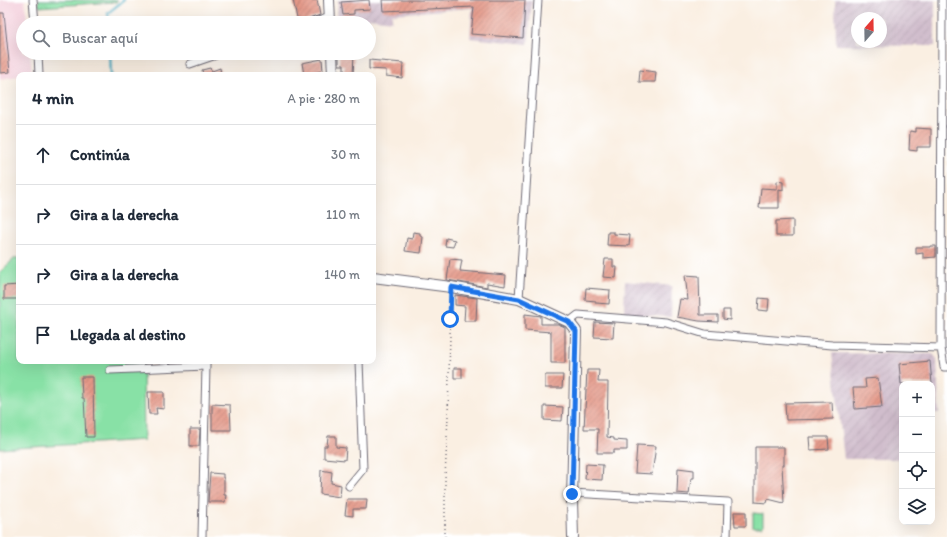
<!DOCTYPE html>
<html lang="es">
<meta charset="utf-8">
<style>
:root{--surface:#fff;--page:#f6f6f7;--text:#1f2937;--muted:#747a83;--line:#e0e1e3}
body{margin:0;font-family:Itim,sans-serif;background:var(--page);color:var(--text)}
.controls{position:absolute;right:12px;bottom:12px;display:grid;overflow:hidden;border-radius:8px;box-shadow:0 4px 16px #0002}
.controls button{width:36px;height:36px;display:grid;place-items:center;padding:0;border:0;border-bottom:1px solid var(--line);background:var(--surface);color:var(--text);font:20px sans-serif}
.compass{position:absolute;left:851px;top:12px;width:36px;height:36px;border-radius:50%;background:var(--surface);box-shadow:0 4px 16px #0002;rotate:20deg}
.stop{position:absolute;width:12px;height:12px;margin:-9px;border:3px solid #1a73e8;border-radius:50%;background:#fff}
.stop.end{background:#1a73e8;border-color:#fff;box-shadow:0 1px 4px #0008}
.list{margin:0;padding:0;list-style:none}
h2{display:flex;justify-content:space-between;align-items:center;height:52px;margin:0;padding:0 16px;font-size:17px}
h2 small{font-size:13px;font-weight:400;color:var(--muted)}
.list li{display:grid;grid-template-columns:26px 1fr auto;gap:12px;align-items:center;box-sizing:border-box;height:60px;padding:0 16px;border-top:1px solid var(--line)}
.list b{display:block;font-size:15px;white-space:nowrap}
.list em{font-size:13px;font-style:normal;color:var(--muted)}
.icon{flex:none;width:22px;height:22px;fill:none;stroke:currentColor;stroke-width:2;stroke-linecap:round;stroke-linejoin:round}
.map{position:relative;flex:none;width:947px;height:537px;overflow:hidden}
.search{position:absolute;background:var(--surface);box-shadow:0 4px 16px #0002;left:16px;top:16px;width:360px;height:44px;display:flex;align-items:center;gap:10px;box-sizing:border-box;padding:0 14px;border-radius:22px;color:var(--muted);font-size:15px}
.panel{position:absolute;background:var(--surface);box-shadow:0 4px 16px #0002;left:16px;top:72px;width:360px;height:292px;border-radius:8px}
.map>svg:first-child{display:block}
</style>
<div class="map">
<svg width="947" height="537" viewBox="0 0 947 537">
<defs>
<pattern id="industrial-furrows" width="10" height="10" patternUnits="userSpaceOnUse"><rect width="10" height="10" fill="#d0bdcc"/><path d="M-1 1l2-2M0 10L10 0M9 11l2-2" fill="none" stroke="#b2a2b0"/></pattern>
<pattern id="park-crowns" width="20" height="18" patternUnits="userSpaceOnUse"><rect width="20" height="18" fill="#88e1a6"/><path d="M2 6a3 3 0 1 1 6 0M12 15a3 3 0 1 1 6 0" fill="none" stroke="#75c190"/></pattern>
<pattern id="building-hatch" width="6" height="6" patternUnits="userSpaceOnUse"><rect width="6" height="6" fill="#e49787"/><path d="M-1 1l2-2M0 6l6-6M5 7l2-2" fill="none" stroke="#b87b70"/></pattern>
</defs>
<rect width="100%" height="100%" fill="#fff"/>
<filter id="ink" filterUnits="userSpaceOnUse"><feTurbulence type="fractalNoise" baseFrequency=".025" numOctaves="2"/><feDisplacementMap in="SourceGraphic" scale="8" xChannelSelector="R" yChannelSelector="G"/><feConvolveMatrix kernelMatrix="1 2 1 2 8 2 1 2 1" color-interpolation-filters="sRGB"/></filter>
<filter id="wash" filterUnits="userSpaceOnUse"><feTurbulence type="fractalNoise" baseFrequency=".012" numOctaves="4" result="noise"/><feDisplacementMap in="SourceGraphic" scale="16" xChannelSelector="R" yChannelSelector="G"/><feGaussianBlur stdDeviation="0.9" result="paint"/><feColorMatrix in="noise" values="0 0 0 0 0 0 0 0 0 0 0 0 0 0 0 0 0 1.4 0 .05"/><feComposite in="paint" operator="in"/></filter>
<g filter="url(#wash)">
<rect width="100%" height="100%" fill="#faefe2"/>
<!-- built -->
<path fill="#f4cfdc" d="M0 0H25L27 23H23V53H30L32 74 19 75V76L0 79Z"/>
<!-- industrial -->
<path fill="url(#industrial-furrows)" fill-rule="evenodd" d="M338 0H532L528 44 470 38 472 8 392 14V21L369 18V23H337Z
M835 0H935V46L836 45ZM857 18H881V42H857Z
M625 281 672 286 671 317 624 314Z
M832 353 933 354 937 359 939 413H932V384H902V459H844Z"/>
<!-- park -->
<path fill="url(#park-crowns)" stroke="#558270" d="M38 0H118L116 2 39 7Z"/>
<!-- pitch -->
<path fill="#88e1a6" stroke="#558270" d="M15 258H19V361H143L144 440 0 449V272Z
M753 513 763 514V527H753Z"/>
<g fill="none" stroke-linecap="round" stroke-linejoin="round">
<!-- stream -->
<path stroke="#45adc5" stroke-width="2.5" d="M109 23 108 13 124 0
M110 53 111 75"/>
</g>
<g id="blocks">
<!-- building -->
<path fill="url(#building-hatch)" d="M293 0H317L320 15 298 23Z
M369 0 370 9 354 10V14L343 15 341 2Z
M382 0H525L523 38 471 34 474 7 383 11Z
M0 13H4L10 72 0 73Z
M339 53H354L353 75H344V65H339Z
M322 59 323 71 312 73 313 75H304L302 63Z
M369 60 403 63 402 78 386 76V70L369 69Z
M210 68 212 71 220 68 221 75H203L202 70Z
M640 70 656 72 655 82H639Z
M916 128 931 129V147H917V151L909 150 910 131 916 132Z
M777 181 783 182V190L779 189V208H759L761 188 777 189Z
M793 220V236H776V221Z
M413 232 420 233V236L423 237 421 253 405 251 407 238 412 239Z
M608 232H614V234L630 235 629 246 607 245Z
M446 238 455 240 453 247 445 246Z
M930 246H936V257L923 258V253L916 254V247H930Z
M450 259 462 260 460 271 506 275 505 286 487 283V287L447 280Z
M605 259H613V267H617L616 278 603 277Z
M685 275 699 276 700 315H718V322L699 321 677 317 680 299 688 300Z
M19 285V299H4V286Z
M586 288 610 290 609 304 596 303V301L585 300Z
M455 295 477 298 476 321H464L465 306 455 305Z
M759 298 769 299 768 311 758 310Z
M723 310H730V320L723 319Z
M525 314 541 316V324H558L565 327V363H551V332L525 330Z
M595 322 614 323 613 338 594 337Z
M930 361 932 384H901L899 364Z
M454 368H462V378H454Z
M587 370H599L598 382H608L607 437 614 438V440L627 441V450H614V453H597L598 429H584Z
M545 375H563L562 388H545Z
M81 377H93L94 437H86L84 398H82Z
M878 378 882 407 855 409 853 388H866L865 379Z
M148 392H164V409L156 408 157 414H149Z
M832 402 833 419 786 420 785 403Z
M212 404 230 405 231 430H212Z
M544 406 563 407 562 421 544 420Z
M190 429H200L199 446H190Z
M328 436H336V447L346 448 345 460 324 458V446H327Z
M809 437H828L829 449 810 450Z
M637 445 656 446 652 474 635 473Z
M755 447H784V465H782L784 503 768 499 767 503 755 502Z
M586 464 603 465 602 480 585 479Z
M678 468 694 470V478H691L689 494 677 493Z
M321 470 332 472 331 483 341 485 340 497 320 494Z
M210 473 223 474V478H224V495H226L225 502H208Z
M347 499H367L366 509H353V516L345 515Z
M734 512H746V526H735Z"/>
</g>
</g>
<g filter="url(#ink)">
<use href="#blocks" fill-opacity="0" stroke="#6e6a75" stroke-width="1"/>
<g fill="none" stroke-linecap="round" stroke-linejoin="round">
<defs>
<path id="street" d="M33 0 35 23
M312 23 330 17
M38 53 39 75
M190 64 222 53
M519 299 538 0
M569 322 578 315 666 322 705 334 832 345 941 348 944 367H947
M941 348 942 0
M110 370 206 366V361
M349 486 363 469 359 361
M572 493 728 502 727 537
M202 537 206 366"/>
<path id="secondary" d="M329 0 330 23
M332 53 333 75
M373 277 451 287 519 299 569 322 576 331 572 500 573 537"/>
</defs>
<!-- street casing -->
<use href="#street" stroke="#6e6a75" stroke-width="9"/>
<!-- secondary casing -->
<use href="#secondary" stroke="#6e6a75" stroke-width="12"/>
<!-- path -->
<path stroke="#6e6a75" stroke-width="1.5" stroke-dasharray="1 3" stroke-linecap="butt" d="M445 537V478L448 416 451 295"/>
<!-- street -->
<use href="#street" stroke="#fff" stroke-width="7"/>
<!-- secondary -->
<use href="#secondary" stroke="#fff" stroke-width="10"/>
</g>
</g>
<g fill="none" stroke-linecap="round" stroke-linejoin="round" filter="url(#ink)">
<!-- route -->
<path stroke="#1a73e8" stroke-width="5" d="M450 319 451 287 519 299 569 322 576 331 572 494"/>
</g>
</svg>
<div class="controls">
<button>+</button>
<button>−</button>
<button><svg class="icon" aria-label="locate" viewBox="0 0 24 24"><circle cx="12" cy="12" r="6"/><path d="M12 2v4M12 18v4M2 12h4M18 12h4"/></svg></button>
<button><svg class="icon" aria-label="layers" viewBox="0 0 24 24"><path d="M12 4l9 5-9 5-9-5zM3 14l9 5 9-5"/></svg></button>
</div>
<svg class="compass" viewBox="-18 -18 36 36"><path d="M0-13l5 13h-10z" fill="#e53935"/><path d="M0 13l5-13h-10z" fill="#747a83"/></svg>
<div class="stop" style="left:450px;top:319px"></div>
<div class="stop end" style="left:572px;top:494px"></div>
<div class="search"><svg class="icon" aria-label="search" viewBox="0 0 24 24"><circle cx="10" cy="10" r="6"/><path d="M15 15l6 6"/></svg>Buscar aquí</div>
<section class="panel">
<h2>4 min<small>A pie · 280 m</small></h2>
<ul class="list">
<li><svg class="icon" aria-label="ahead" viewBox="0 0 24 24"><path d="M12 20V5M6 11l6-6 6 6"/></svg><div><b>Continúa</b></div><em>30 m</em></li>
<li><svg class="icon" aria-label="right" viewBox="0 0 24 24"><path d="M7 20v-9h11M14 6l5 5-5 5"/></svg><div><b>Gira a la derecha</b></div><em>110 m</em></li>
<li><svg class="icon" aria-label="right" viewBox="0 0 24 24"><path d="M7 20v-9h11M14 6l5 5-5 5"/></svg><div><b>Gira a la derecha</b></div><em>140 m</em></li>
<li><svg class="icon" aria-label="arrive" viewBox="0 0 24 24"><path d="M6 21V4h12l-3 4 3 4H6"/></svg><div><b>Llegada al destino</b></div></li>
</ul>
</section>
</div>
